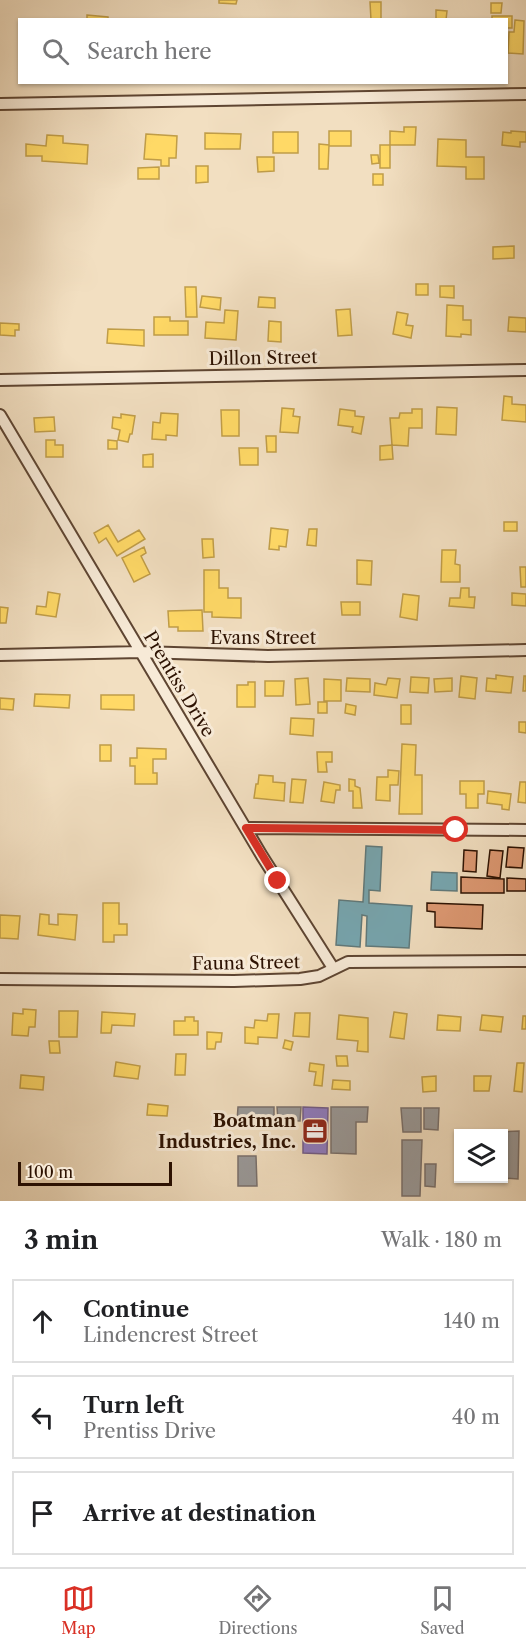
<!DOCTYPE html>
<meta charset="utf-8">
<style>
:root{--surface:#fff;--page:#f6f6f6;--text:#202124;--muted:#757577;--line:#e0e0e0;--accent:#d93025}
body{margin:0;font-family:"Libre Caslon Text",serif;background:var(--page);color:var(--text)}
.controls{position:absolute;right:18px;bottom:18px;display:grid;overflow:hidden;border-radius:0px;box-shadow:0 2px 4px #0004}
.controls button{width:54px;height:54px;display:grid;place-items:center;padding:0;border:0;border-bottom:2px solid var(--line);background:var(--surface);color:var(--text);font:30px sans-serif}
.scale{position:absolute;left:18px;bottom:15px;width:154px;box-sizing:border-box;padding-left:6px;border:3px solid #2d1202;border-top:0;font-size:16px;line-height:21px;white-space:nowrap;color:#2d1202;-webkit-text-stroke:4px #f7ead7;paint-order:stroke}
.stop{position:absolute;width:18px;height:18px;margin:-14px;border:4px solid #d93025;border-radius:50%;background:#fff}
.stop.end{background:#d93025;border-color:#fff;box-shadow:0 2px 6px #0008}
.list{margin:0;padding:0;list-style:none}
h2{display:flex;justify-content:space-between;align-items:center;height:78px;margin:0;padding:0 24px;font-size:26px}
h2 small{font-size:20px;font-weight:400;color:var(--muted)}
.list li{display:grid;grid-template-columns:39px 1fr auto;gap:18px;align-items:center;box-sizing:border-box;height:84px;margin:0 12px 12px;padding:0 12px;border:2px solid var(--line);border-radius:0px}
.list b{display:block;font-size:22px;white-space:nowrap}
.list p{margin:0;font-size:20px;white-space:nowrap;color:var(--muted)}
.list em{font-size:20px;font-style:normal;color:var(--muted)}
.icon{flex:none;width:33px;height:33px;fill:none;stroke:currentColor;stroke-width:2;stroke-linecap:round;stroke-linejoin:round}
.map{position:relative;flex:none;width:526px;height:1201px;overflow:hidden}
.search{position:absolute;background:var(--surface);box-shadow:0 2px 4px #0004;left:18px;right:18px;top:18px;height:66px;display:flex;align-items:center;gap:15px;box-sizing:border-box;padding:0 21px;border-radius:0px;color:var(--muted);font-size:22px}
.sheet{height:366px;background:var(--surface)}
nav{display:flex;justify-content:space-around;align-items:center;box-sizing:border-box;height:84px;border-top:2px solid var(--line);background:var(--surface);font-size:16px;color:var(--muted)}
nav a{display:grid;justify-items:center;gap:3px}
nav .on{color:var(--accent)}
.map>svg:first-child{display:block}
</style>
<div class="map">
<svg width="526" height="1201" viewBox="0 0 526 1201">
<rect width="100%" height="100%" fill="#f2dfc1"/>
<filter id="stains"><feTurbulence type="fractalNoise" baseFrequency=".00333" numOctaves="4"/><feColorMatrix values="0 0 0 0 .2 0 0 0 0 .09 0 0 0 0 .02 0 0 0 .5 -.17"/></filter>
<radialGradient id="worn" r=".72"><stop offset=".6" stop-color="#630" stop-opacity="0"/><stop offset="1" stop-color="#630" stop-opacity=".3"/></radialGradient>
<!-- homes -->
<path fill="#ffd966" stroke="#c09d48" stroke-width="1.5" d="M219 0H237L236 4 219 3Z
M370 2H381V20H371Z
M491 3H502L501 13H491Z
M436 10 447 11 446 20H436Z
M87 15 108 17V20H87Z
M492 16H512V28H506V20H492Z
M515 20 524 21 523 54 508 53 509 32H514Z
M404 127H416L415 145H390V131L404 132Z
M329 131H351V146H329Z
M511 131 526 132V142H520V147L502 145 503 132 511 133Z
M273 132H298V153H273Z
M205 133 241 134 240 149H205Z
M146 134 177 136 176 158H169V166H161V160L144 159Z
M47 135 63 136V143L88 145 87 164 42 161V156H26V144L46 146Z
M438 139 466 140V157H484V179H466V167L437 166Z
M319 144 329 145 328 169H319Z
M380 145H390V168H380Z
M371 155H378L379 163 372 164Z
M257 157H274V171L258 172Z
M196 166H208V182L196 183Z
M159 167V179H138V168Z
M373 174H383V185H373Z
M514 246V258L493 259V247Z
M416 284H428V295H416Z
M440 286H454V298L440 297Z
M185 287H196L197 317H186Z
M202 296 221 298 220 310 200 307Z
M259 297 275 298V308L258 307Z
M447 305 463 306V320H471V335L461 334V337L446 336Z
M350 309 352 335 338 336 336 310Z
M225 310 238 311 236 340 205 338 206 322 224 323Z
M397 312 408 314 406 325 413 326 411 338 393 334Z
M154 317H170V321H188V335H154Z
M509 317 526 318V332L508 331Z
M269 321 281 322V342L268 341Z
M0 323 19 324V330H15V336L0 335Z
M108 329 144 330V346L107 343Z
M504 396 512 397V404L526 405V422L502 420Z
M437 407 457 408 456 435 436 434Z
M282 408 294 409 293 416 300 417 298 433 280 432Z
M340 409 355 411V416L364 417 361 434 352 432 353 427 338 425Z
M412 409H422V428H409L408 446 392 445 390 418H399L400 413H412Z
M221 410H239V436H222Z
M161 413 178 414 177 436 166 435V440L152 439 153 422 160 423Z
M121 414 135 416 132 434H130L128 442 118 440 120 430 112 428 113 417 121 418Z
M54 417 55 431 35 432 34 418Z
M266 436H276V452H267Z
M46 440H55V445H63V457H46Z
M108 440 117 441V449H108Z
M392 445 393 459 380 460V446Z
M239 448H258V465H240Z
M153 454V467H143V455Z
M504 522H517V531H504Z
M108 525 118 542 139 530 145 539 117 556 106 538 99 543 94 533Z
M271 528 288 530 286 547 279 546V550L269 549Z
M309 529H317L316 546 307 545Z
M202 539H213L214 557 203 558Z
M144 547 146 553 141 556 150 574 134 582 122 558Z
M442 550H456L455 564 460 565V582H441Z
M357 560 372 561 371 585 357 584Z
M520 567H526V587H521Z
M204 570H219V588H228V598H241V618L212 617V612H204Z
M461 588H469V597H475L474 608 449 606 450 598H460Z
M48 592 60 594 56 617 36 614 37 606 46 607Z
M512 593 526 594V606L512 605Z
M403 594 419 596 417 620 400 617Z
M341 602H360V615H342Z
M0 607 8 608 6 623H0Z
M202 610 203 631H178V627H169L168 611Z
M496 675 513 677 511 693 486 691 487 678 496 679Z
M461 676 477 678 475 699 459 697Z
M524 676H526V691H523Z
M411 677 429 678 428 693 410 692Z
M308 678 310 704 296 705 295 679Z
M347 678 370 679V692L346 691Z
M388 678 400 679 397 698 374 695 375 683 386 685Z
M452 678V691L435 692 434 679Z
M324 679 341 680V701H324Z
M265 681H284L283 696H265Z
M248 682H255V707H237V685H248Z
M35 694 70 695 69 708 34 706Z
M101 695H134V710L101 709Z
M0 698 14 699 13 710 0 709Z
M318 702H327V713H318Z
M346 704 356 706 355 715 345 713Z
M401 705H411V724H401Z
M291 718 314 719 313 736 290 734Z
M519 722H526V733L519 732Z
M402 744 416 745 415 775H422V814H399Z
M100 745H111V761H100Z
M137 748 166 749V759H153V773H157V784H135V766H130V758H137Z
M317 752H332V762H326L327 772H318Z
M388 770 399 771 398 785H390V801L376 800 377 777H388Z
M259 775 273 776V782L285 783 284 801 254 798 256 784H258Z
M292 779 306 780 303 803 290 802Z
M349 779 355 780V786L360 788 362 808H353V791H349Z
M460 781H484V794H478V808H466V794H460Z
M324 782 340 785V790H336L334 803 321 801Z
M520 782H526V803L518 802Z
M488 791 511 794 509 810 502 809V805L487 803Z
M103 903H119V924H127V935H114V942H103Z
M40 914 49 915V924L58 925V914L77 915 75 940 38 935Z
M0 915 20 916 18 939 0 938Z
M23 1009 36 1010 35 1027H29L28 1036 12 1035 13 1013 23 1014Z
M59 1011H78L77 1037H59Z
M102 1012 135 1014 134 1026 112 1025 111 1033H101Z
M394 1012 407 1014 404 1039 390 1037Z
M295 1013H310L309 1037 293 1036Z
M268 1014H279L277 1038 258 1037V1044L245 1043V1027L254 1028 255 1020 267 1021Z
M339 1015 368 1018V1052L357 1051 358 1041 337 1039Z
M438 1015 461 1017 460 1031 437 1030Z
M482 1015 503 1017 501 1032 480 1030Z
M523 1016H526V1029H522Z
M185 1017H194V1021H198V1035H174V1021H185Z
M207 1032 222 1033 221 1042H216L215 1049H207Z
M285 1040 293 1042 291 1050 283 1048Z
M49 1041H59L60 1053H50Z
M176 1054H186L185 1075H175Z
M336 1056H347L348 1066H337Z
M116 1062 140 1066 138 1079 114 1076Z
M310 1063 324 1065 322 1086 314 1085 316 1072 309 1071Z
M517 1063H524L522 1092 514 1091Z
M21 1075 44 1077 43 1090 20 1088Z
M436 1076V1091L423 1092 422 1077Z
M474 1076H491L489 1091H474Z
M333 1080 350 1081V1090L332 1089Z
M148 1104 168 1106 167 1116 147 1115Z"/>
<!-- offices -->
<path fill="#8e7cc3" stroke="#715c89" stroke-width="1.5" d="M303 1107 328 1108 327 1154 303 1153Z"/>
<!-- public -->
<path fill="#76a5af" stroke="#60797b" stroke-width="1.5" d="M366 846 382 847 380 891 369 890V903L412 906 409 948 366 946 367 916 362 915 360 947 336 945 339 900 363 902Z
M432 872 457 873V891L431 890Z"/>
<!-- industry -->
<path fill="#999" stroke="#79706c" stroke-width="1.5" d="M238 1107H274V1123L237 1121Z
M277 1107H301L300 1121 278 1120Z
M331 1107H368L367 1122H356V1154L331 1153Z
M401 1108H421V1132H403Z
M424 1108H439L438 1130 424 1129Z
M519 1131 518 1179 504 1178V1134L501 1132Z
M402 1140H422L420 1196H402Z
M238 1156H256L257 1186H238Z
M425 1164H436L435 1187 425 1186Z"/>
<!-- building -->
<path fill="#dd9872" stroke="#2d1202" stroke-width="1.5" d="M508 847 524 848 522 868 506 867Z
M464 850 477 851 476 872 463 871Z
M490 850 503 851 500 878 487 876Z
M461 877 504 879V893H461Z
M507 878 526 879V891H507Z
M427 903 483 905 482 929 435 927V912L427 911Z"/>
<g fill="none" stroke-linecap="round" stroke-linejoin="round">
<defs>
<path id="street" d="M0 104 526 94
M0 380 526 370
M0 415 262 856 333 968
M0 655 141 652 268 656 526 650
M246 828 526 830
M0 979 234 981 300 979 319 976 348 962 526 961"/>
</defs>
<!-- street casing -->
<use href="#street" stroke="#5e4532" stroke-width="14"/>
<!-- street -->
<use href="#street" stroke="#f7ead7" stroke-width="10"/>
</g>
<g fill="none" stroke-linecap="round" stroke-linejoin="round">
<!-- route -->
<path stroke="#d93025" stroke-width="8" d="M278 881 246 828 456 830"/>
</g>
<!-- icons -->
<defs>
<symbol id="office-square" viewBox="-11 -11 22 22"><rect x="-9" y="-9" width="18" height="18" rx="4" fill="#8f2418" stroke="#f7ead7"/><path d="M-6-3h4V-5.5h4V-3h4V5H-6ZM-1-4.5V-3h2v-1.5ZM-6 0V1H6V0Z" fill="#fff"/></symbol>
</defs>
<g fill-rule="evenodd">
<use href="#office-square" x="300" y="1116" width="30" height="30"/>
</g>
<g text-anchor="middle" stroke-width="6" stroke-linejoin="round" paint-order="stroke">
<!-- street labels -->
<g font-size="18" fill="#2d1202" stroke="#f7ead7">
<text transform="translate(263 358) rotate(-1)" y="6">Dillon Street</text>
<text x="263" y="644">Evans Street</text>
<text transform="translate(179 684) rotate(59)" y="6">Prentiss Drive</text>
<text transform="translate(246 963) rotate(-1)" y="6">Fauna Street</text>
</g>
<!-- poi labels -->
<g font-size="18" font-weight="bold" fill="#2d1202" stroke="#f7ead7" text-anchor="end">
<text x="296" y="1127">Boatman<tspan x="296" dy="21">Industries, Inc.</tspan></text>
</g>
</g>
<rect width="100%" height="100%" filter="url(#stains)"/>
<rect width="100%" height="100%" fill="url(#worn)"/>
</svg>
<div class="controls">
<button><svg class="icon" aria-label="layers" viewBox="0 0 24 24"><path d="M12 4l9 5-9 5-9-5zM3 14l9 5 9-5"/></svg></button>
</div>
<div class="scale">100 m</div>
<div class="stop" style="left:456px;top:830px"></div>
<div class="stop end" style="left:278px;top:881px"></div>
<div class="search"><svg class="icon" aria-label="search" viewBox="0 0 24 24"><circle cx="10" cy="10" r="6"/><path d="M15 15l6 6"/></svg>Search here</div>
</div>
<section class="sheet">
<h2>3 min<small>Walk · 180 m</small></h2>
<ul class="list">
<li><svg class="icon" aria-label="ahead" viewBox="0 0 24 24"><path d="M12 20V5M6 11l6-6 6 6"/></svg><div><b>Continue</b><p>Lindencrest Street</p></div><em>140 m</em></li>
<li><svg class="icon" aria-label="left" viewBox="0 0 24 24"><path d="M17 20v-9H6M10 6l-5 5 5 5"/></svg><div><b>Turn left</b><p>Prentiss Drive</p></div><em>40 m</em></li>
<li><svg class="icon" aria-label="arrive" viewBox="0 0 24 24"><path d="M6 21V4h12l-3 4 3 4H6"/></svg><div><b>Arrive at destination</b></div></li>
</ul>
</section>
<nav>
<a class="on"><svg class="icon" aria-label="map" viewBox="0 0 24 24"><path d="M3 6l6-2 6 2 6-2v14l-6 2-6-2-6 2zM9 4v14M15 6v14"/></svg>Map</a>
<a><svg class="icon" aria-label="directions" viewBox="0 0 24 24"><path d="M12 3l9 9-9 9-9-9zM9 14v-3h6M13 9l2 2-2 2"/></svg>Directions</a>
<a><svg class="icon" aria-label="saved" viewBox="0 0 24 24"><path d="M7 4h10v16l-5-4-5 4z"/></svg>Saved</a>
</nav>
